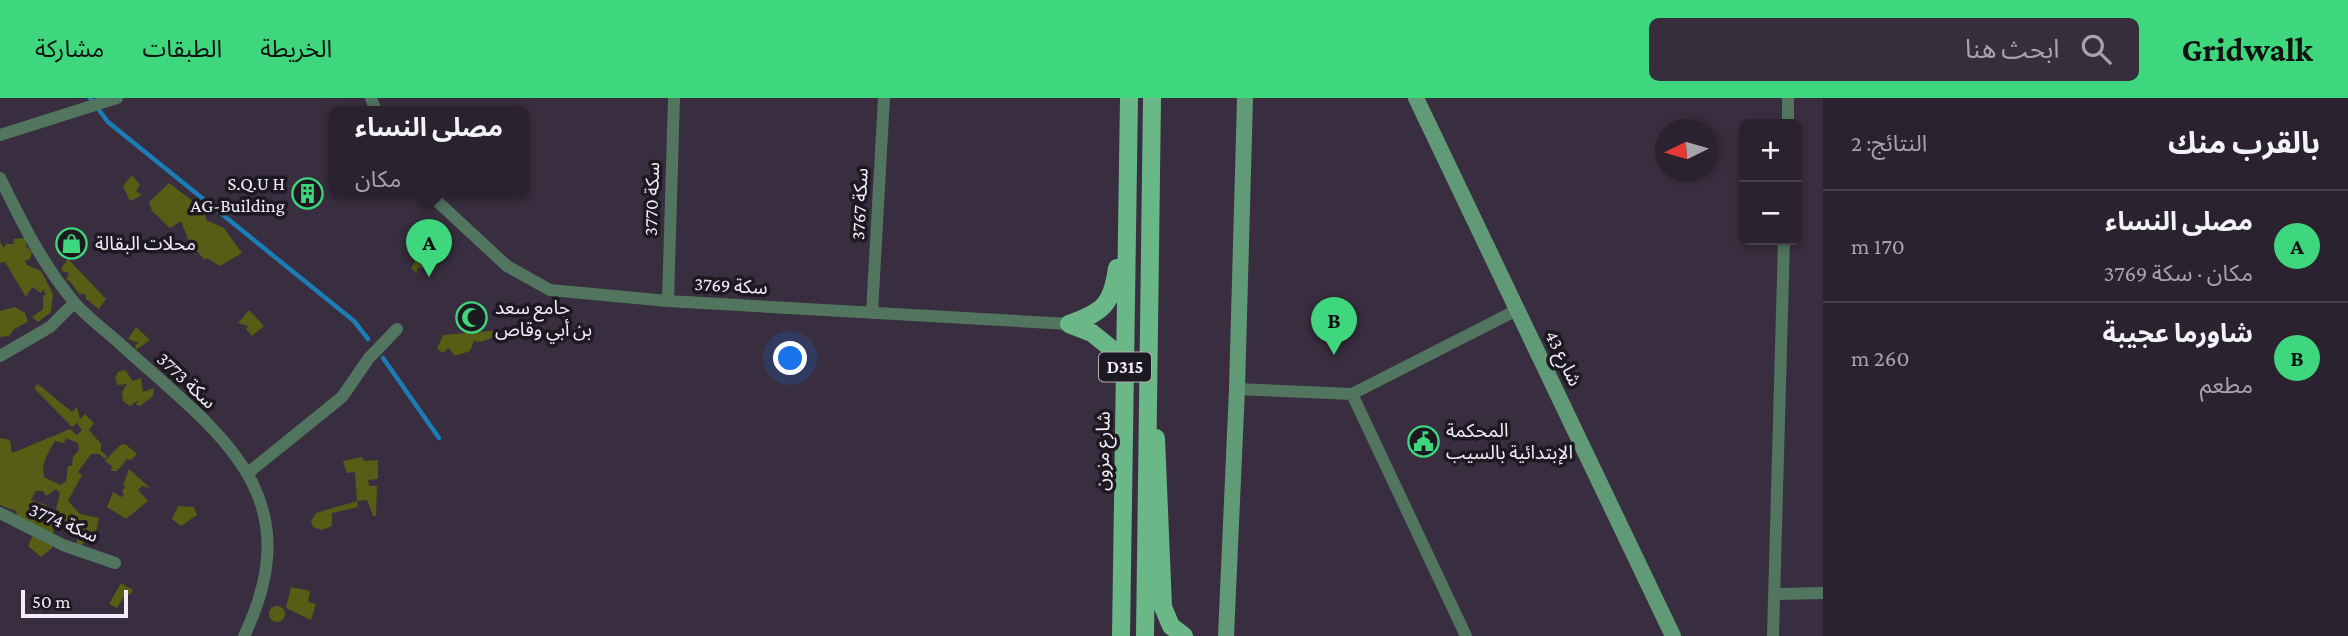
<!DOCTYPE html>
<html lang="ar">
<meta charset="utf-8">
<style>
:root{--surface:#2a222f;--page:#362f3b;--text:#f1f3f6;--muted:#a5a4aa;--line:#463f4b;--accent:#3ed77d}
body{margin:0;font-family:"Crimson Pro","Noto Sans Arabic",serif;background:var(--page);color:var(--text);direction:rtl}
.controls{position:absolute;right:21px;top:21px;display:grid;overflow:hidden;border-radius:10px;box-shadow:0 4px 10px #0003}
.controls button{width:63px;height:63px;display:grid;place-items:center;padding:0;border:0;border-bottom:2px solid var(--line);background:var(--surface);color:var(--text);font:35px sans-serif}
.compass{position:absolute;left:1655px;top:21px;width:63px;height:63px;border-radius:50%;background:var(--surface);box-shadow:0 4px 10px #0003;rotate:265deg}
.scale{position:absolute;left:21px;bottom:18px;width:107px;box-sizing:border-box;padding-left:7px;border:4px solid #f3edf8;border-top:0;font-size:19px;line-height:24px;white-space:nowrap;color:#f3edf8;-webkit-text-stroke:5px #1d1920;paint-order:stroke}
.you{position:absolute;left:791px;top:261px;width:24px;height:24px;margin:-18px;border:5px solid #fff;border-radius:50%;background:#1a73e8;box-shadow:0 0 0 10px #1a73e833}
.badge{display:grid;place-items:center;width:46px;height:46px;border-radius:50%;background:var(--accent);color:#111;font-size:23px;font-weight:700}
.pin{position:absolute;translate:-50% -58px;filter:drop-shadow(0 2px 4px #0008)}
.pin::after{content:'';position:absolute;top:37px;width:24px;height:21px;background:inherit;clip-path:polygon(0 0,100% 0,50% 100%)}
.popup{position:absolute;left:329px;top:8px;width:200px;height:91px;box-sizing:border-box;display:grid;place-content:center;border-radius:10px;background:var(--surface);filter:drop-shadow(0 2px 5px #0005);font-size:23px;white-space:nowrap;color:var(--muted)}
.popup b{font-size:26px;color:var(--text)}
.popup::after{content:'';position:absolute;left:50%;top:100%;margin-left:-14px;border:14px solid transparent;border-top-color:var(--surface)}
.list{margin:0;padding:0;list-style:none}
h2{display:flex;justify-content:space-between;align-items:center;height:91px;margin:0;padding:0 28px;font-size:30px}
h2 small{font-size:23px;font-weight:400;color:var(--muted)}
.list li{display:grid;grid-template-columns:46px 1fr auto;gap:21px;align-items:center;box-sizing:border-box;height:112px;padding:0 28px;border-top:2px solid var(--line)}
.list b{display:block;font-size:26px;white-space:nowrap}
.list p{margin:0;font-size:23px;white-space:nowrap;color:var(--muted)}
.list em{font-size:23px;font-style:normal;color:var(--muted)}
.icon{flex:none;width:38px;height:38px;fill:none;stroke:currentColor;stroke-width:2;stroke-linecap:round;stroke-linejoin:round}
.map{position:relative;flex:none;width:1823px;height:538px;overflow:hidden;direction:ltr}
header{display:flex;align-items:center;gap:42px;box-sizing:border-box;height:98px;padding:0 35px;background:var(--accent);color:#111}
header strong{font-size:33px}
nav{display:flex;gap:38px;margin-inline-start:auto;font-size:24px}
.search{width:490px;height:63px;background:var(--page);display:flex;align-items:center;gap:18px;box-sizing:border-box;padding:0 24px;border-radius:10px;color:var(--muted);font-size:26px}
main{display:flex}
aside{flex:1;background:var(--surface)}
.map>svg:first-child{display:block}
</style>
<header>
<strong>Gridwalk</strong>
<div class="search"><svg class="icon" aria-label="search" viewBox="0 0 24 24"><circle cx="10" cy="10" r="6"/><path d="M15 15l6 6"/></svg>ابحث هنا</div>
<nav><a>الخريطة</a><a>الطبقات</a><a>مشاركة</a></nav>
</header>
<main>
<aside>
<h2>بالقرب منك<small>النتائج: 2</small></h2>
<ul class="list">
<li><span class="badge">A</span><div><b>مصلى النساء</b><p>مكان · سكة 3769</p></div><em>170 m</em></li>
<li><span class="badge">B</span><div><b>شاورما عجيبة</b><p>مطعم</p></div><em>260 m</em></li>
</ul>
</aside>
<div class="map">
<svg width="1823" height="538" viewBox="0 0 1823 538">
<rect width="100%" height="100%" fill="#382e3f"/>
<!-- green -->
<path fill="#565d15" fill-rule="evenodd" d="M132 77 140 87 136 93 142 97 130 103 123 88Z
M169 85 205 112 206 122 224 130 242 155 220 168 207 160 205 162 190 146 181 123 170 130 152 113 149 104Z
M26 140V148L32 154 30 161 25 163 27 167 41 173 53 196 51 214 38 224 32 219 43 211V197H46L43 191 41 195 32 189 26 199 5 164 0 165V144L4 150 6 146H14L13 141Z
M411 146 437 168 417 170V175L411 170 415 164 408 153Z
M68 161 106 201 99 211 86 201V196H79L70 183 66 182 69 175 62 173V169Z
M15 209 25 215 28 224 14 231 9 238 0 239V213Z
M249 212 264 228 252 238 246 231 248 228 238 225Z
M136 229 150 242 136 252 135 247 139 245 128 241Z
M502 232C497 239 481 246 474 243L470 253 455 258 448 250 443 255 437 251 443 237Z
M125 272 133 283 141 280 143 294 154 290 153 298 140 308 136 307 138 302 130 308 123 303 122 294 127 286 118 287 115 280 118 274Z
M38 286 72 314 77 309 80 321 85 316 94 325 89 332 101 346V353L107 358 105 361 99 356H91L78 374 82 377 68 403 80 416 99 420 96 434 81 447 77 446V433L58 423 52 436V450L41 459 28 448 35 433H21L16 413 0 407V340L10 342 12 355 70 331 77 337 82 332 77 325 72 329 34 290ZM66 340 78 345 79 352 73 359 72 368H68L66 383 60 387 44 379C41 365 48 355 55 343L64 345ZM56 391 60 395 56 412 60 413 57 421 50 418 46 407 31 402 36 393H43L46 398Z
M125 346 137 356 131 362 127 361 117 373H111L112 368 105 363 120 347Z
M362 359 364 363 378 362V381L368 382 369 388H377L376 418H373L367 402 357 403 358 409 332 415V428L322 432 313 429 311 423 316 415 357 403 355 374 347 375 343 363Z
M129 371 150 390 142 388 138 392 148 403 126 421 107 409 113 394 121 399 124 397 122 392 126 389 123 387Z
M178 408 194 409 197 417 181 428 172 421Z
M121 485 133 492 130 497 126 495 117 510 109 506Z
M291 489 310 493 308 504 316 506 311 522 286 510Z
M269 516a8 8 0 1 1 16 0a8 8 0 1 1-16 0Z"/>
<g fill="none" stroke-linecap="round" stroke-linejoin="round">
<!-- stream -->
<path stroke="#1c7cb5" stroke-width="4.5" d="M90 0 108 24 354 223 368 241
M383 260 439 340"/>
<!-- street -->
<path stroke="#51755e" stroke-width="12" d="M371 0 376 13
M1788 26V0
M0 37 117 0
M0 80C21 123 43 167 74 204 86 218 103 231 117 243 215 333 314 392 244 538
M426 93 507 168 550 192 668 203 1069 226
M668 203 674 0
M872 215 884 0
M0 258 50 229 74 205
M1237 291 1352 296 1517 212
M1352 296 1466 538
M248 375 342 299 369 260 397 231
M0 415 63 447 115 465
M1775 496 1823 495
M1773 538 1784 142"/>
<!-- secondary -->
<path stroke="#609a76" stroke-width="16" d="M1416 0 1673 538
M1226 538 1237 291 1245 0"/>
<!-- primary -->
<path stroke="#6ab788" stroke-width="18" d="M1069 226 1092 235 1113 252 1116 274
M1069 226C1103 214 1112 207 1117 170
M1156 340 1163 509 1171 528 1184 538
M1121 538 1129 0
M1145 538 1152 0"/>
</g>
<!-- icons -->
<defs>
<symbol id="building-ring" viewBox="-11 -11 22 22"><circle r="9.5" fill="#1d1920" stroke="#3ed77d" stroke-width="1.5"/><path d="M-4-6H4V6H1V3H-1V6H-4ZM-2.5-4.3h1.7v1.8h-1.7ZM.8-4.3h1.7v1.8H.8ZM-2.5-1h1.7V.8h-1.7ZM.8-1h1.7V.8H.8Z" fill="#3ed77d"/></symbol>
<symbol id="shop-ring" viewBox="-11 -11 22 22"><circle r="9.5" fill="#1d1920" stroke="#3ed77d" stroke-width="1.5"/><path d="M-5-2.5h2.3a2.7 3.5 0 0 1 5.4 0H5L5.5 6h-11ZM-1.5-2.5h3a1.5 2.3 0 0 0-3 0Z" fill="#3ed77d"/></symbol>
<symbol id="mosque-ring" viewBox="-11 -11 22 22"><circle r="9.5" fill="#1d1920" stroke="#3ed77d" stroke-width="1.5"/><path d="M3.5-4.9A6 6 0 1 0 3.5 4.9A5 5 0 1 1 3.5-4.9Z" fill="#3ed77d"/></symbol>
<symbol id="civic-ring" viewBox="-11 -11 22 22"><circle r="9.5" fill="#1d1920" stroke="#3ed77d" stroke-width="1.5"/><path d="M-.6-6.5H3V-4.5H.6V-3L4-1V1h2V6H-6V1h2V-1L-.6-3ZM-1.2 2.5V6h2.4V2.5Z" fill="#3ed77d"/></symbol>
</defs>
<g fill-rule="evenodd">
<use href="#building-ring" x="290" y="78" width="35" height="35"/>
<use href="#shop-ring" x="54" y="128" width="35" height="35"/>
<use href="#mosque-ring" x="454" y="202" width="35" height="35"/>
<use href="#civic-ring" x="1406" y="326" width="35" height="35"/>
</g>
<g text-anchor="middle" stroke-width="7" stroke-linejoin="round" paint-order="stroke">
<!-- shield labels -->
<rect fill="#1d1920" stroke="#b3adb7" stroke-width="2" x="1099" y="254.5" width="52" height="29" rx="5"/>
<g font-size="18" font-weight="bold" fill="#f3edf8">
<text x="1125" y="275">D315</text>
</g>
<!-- poi labels -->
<g font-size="19" fill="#f3edf8" stroke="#1d1920" text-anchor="start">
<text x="285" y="92" text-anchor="end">S.Q.U H<tspan x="285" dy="22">AG-Building</tspan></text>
<text x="95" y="152">محلات البقالة</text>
<text x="495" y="216">جامع سعد<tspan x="495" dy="22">بن أبي وقاص</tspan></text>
<text x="1446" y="339">المحكمة<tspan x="1446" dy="22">الإبتدائية بالسيب</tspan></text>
</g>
<!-- street labels -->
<g font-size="19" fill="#f3edf8" stroke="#1d1920">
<text transform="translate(651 101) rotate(-88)" y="7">سكة 3770</text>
<text transform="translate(859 106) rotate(-87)" y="7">سكة 3767</text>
<text transform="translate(731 187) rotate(3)" y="7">سكة 3769</text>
<text transform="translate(1564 260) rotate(64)" y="7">شارع 43</text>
<text transform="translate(187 282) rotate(43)" y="7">سكة 3773</text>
<text transform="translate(1102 353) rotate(-89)" y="7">شارع مزون</text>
<text transform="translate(64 424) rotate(23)" y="7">سكة 3774</text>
</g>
</g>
</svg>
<div class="controls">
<button>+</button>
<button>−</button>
</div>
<svg class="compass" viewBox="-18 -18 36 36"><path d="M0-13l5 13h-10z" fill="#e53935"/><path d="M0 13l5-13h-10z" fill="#a5a4aa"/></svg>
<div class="scale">50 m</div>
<div class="you"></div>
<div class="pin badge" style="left:429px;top:179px">A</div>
<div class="popup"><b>مصلى النساء</b>مكان</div>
<div class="pin badge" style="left:1334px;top:257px">B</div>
</div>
</main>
